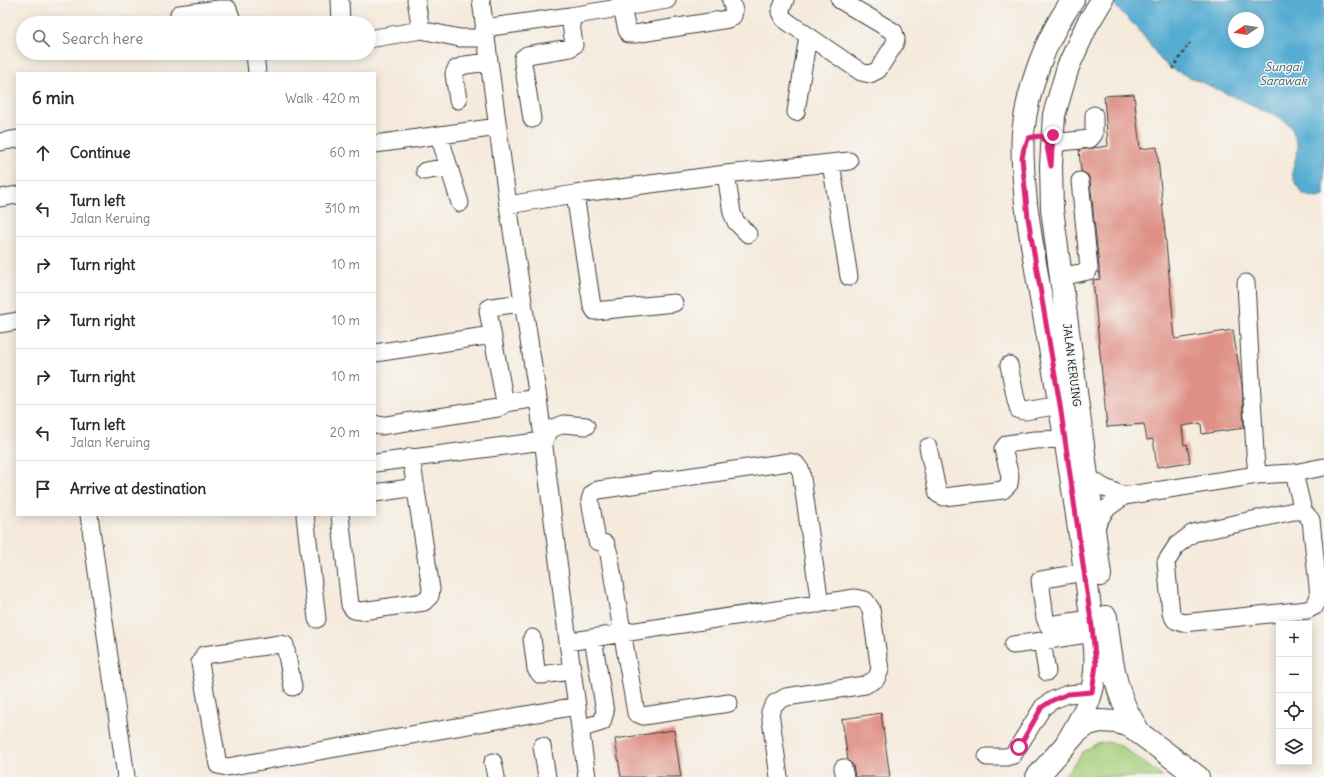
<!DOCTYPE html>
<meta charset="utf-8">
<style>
:root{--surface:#fff;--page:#f7f7f7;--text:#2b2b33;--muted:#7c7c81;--line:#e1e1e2}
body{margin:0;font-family:Delius,sans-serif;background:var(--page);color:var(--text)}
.controls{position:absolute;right:12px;bottom:12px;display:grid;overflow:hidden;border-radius:0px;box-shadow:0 2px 10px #0003}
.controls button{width:36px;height:36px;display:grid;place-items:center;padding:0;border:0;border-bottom:1px solid var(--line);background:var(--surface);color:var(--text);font:20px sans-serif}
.compass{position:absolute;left:1228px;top:12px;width:36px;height:36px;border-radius:50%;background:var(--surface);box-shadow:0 2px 10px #0003;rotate:258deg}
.stop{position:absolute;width:12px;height:12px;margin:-9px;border:3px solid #db2777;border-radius:50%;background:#fff}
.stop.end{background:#db2777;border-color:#fff;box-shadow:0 1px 4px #0008}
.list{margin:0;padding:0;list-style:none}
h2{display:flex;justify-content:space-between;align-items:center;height:52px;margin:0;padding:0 16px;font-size:17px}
h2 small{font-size:13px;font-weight:400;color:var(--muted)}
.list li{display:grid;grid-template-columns:26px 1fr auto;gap:12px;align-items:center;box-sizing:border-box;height:56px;padding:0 16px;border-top:1px solid var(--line)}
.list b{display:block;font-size:15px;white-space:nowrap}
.list p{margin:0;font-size:13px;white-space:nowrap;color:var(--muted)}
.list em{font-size:13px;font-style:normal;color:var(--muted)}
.icon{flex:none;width:22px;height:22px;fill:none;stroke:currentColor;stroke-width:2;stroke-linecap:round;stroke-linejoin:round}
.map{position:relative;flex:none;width:1324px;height:777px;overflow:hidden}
.search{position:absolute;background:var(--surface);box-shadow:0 2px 10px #0003;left:16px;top:16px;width:360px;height:44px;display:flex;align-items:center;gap:10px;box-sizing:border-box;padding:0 14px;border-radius:22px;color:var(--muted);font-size:15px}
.panel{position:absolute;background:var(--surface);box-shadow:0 2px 10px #0003;left:16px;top:72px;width:360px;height:444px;border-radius:0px}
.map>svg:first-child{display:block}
</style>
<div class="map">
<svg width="1324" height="777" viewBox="0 0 1324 777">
<rect width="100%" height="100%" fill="#f6f6f2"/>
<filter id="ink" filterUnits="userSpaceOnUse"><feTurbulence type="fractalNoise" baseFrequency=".025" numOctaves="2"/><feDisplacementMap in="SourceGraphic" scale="8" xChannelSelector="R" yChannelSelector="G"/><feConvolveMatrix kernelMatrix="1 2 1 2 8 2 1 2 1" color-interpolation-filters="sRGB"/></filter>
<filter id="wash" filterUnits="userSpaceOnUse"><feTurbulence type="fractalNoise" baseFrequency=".012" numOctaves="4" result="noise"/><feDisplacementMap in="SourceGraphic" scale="16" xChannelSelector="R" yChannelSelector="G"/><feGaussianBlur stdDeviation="0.9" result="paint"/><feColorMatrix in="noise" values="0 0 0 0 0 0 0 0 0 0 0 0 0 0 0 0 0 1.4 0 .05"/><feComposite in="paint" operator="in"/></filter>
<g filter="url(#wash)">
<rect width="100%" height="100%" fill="#f5eadc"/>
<!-- green -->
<path fill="#a4ce79" stroke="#60754a" d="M1108 742 1120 745 1163 777H1063L1084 751 1096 744Z"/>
<!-- water -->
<path fill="#54acd1" stroke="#386476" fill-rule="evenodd" d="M1109 0H1324V196L1316 198 1303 194 1294 180 1292 173 1298 148 1294 134 1291 126 1279 117 1172 69 1161 60 1139 30ZM1234 18H1258V42H1234Z"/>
<g id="blocks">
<!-- building -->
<path fill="#df9084" d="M1134 94 1140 149 1157 147 1175 339 1233 330 1242 387 1244 428 1202 434 1201 423 1182 426 1184 445 1187 444 1190 462 1157 467 1153 439 1147 440 1144 424 1107 427 1093 280 1100 279 1099 267 1090 180 1088 175 1081 171 1079 150 1108 146 1104 96Z
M881 713 890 777H855L853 765 848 760 842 719Z
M674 730 681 777H621L615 739Z"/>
</g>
</g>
<g filter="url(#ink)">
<use href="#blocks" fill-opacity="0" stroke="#3d3b39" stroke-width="1"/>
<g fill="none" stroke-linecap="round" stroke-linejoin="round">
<defs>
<path id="minor" d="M340 0 341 23
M416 0 421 30
M481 0 508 205 538 398 568 642 587 777
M620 0 627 30 629 34H635L728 19 733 16 734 11 731 0
M785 0 780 12 783 18 788 22 861 72 870 74 878 70 894 45 896 39 894 32 840 0
M179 14 219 9H228L233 23
M484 28 570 16 667 0
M369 39 421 30 460 38H486
M255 53 257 73
M458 100 454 74 456 69 465 65 489 62
M796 112 808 36
M532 119 523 63V58L527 55 570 48 574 45 570 16
M439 135 460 203
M0 142 17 139
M1052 143 1090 139 1094 134V115
M375 144 498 127
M831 163 849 277
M425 171 448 167
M726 174 732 213 736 222 748 234
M575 194 592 306 595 311 674 303
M0 198 17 195
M508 205 575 194 726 174 849 161
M1061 277 1088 271 1089 268 1080 181
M1246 283 1255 453 1257 475
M523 303 491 307 489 308 488 311 505 403 538 398
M0 324 17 321
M375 353 492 335
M1009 365 1016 400 1019 410 1025 411 1060 405
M375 424 380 426 498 408 502 406 505 403
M928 447 938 494 944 497 1003 490 1009 484 1010 476 1003 449 1007 444 1035 440 1065 439
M375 463 543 441 551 429 564 424 586 426
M1294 473 1303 511
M1086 476 1103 487 1124 496
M375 493 416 487
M1294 511H1303L1311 520 1319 596 1315 606 1307 610 1183 623 1175 620 1171 613 1166 562 1177 545 1193 533Z
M89 515 126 777
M305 515 317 619
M340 515 350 605 354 610 362 611 424 602 430 596 431 589 411 457
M1094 529 1106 509 1124 496 1257 475 1294 473 1324 467
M1084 572 1040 580 1045 618 1048 625 1091 619
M532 638 536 669 541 675 571 671
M568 642 623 633 855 598 865 600 871 609 880 670 876 679 865 685 786 697 775 703 770 712 779 777
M1013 645 1042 641
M1047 672 1042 641 1093 633
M293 687 285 645 280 644 204 655 200 663 218 765 227 767 577 706
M729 703 643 716 636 713 609 554 606 544 597 541 590 500 592 494 598 490 789 462 796 464 801 471 820 604
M580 729 602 722 605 712 593 638
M542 746 547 777
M987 757H1006L1013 755 1043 707 1053 700 1068 694 1092 692
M493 762 496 777
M843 768 845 777"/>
<path id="major" d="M1100 575 1052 209 1051 166 1054 115 1068 67 1087 25 1102 0
M1106 617C1110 648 1113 681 1126 709 1130 717 1135 725 1140 734
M1066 744C1087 709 1098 690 1095 648 1083 548 1067 447 1050 348 1041 299 1032 251 1026 203 1024 179 1021 156 1023 133 1028 86 1046 37 1073 0
M1037 777 1077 732 1088 724 1100 721 1116 722 1130 726 1198 777"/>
</defs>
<!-- minor casing -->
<use href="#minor" stroke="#3d3b39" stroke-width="19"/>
<!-- major casing -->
<use href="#major" stroke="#3d3b39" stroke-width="24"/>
<!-- path -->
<path stroke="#3d3b39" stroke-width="2" stroke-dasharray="3 3" stroke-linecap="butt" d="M1172 69 1190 43"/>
<!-- minor -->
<use href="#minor" stroke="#fff" stroke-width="17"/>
<!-- major -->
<use href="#major" stroke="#fff" stroke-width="22"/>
</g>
</g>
<g fill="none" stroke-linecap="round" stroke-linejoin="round" filter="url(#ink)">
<!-- route -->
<path stroke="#db2777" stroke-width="5" d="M1019 747 1042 707 1053 700 1068 694 1092 692 1096 665 1092 627 1060 405 1028 218 1022 158 1024 148 1029 138 1033 137 1041 136 1046 142 1051 166 1053 135"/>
</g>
<g text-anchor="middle" stroke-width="3" stroke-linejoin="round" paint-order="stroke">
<!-- street labels -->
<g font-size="11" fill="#1c1c1c" stroke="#f6f6f2">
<text transform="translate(1072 365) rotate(83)" y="4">JALAN KERUING</text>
</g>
<!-- water labels -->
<g font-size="12" font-style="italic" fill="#355d6d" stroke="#f6f6f2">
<text x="1283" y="71">Sungai<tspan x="1283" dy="14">Sarawak</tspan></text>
</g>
</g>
</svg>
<div class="controls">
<button>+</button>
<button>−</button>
<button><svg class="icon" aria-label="locate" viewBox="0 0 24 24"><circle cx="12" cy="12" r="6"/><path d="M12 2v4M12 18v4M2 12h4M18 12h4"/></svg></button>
<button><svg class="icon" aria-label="layers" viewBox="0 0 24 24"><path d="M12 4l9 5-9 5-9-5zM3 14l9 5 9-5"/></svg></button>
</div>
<svg class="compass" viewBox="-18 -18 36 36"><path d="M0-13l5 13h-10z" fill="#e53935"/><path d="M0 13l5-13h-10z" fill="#7c7c81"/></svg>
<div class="stop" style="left:1019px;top:747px"></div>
<div class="stop end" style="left:1053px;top:135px"></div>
<div class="search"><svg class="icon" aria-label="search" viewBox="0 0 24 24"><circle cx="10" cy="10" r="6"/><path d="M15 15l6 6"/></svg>Search here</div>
<section class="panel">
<h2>6 min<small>Walk · 420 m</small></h2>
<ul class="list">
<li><svg class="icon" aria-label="ahead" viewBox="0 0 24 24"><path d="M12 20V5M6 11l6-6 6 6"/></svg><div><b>Continue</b></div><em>60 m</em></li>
<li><svg class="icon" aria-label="left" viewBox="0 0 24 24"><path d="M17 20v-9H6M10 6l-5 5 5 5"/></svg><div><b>Turn left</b><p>Jalan Keruing</p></div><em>310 m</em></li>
<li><svg class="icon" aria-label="right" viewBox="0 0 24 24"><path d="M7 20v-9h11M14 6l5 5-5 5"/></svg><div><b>Turn right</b></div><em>10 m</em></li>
<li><svg class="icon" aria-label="right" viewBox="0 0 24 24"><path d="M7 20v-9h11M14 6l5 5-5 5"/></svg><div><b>Turn right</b></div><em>10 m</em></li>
<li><svg class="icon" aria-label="right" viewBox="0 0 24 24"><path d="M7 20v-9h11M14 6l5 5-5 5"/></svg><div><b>Turn right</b></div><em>10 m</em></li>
<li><svg class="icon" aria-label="left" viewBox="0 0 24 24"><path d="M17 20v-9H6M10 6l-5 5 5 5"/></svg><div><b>Turn left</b><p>Jalan Keruing</p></div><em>20 m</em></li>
<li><svg class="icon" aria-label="arrive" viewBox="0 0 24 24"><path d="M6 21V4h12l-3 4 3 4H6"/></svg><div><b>Arrive at destination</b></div></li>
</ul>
</section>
</div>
